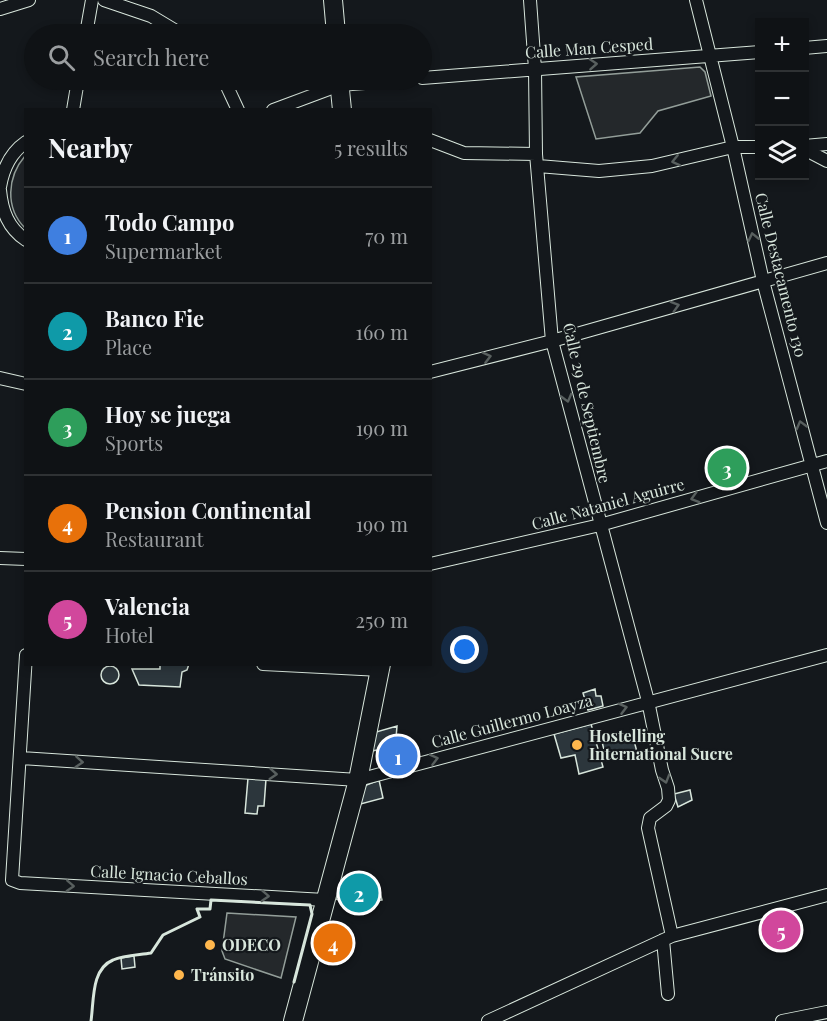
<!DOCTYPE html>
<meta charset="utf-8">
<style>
:root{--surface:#0f1215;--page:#181b1e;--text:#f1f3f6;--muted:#9b9ea0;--line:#2f3234;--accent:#ea580c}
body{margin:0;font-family:"Playfair Display",serif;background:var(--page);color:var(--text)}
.controls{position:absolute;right:18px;top:18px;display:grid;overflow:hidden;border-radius:0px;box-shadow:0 3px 9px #0003}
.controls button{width:54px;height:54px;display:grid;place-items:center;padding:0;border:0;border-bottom:2px solid var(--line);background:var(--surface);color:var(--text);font:30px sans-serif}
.you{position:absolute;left:465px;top:650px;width:21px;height:21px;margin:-15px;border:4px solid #fff;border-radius:50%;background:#1a73e8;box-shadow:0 0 0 9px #1a73e833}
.badge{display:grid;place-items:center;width:39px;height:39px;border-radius:50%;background:var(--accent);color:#fff;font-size:20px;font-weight:700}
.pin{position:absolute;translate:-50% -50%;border:3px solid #fff;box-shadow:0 2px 6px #0006}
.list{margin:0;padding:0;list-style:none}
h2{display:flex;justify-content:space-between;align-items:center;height:78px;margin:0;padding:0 24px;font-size:26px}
h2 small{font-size:20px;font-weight:400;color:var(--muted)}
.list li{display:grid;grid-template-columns:39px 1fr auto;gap:18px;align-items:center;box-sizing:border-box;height:96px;padding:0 24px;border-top:2px solid var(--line)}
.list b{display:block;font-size:22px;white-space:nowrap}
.list p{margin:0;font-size:20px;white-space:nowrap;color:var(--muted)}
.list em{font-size:20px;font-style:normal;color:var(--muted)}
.icon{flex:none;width:33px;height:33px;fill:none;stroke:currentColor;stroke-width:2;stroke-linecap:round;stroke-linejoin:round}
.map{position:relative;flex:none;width:827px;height:1021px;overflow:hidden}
.search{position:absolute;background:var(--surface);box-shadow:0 3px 9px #0003;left:24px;top:24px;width:408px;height:66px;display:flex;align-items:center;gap:15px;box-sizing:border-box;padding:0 21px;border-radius:33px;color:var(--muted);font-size:22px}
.panel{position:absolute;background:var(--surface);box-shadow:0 3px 9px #0003;left:24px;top:108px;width:408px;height:558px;border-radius:0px}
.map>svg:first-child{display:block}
</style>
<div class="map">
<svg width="827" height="1021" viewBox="0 0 827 1021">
<rect width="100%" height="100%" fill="#14181c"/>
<!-- green -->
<path fill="#202428" stroke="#939e99" stroke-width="1.5" d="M25 156V228C5 208 7 177 25 156Z"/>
<!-- parking -->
<path fill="#24282b" stroke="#939e99" stroke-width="1.5" d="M700 67 705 72 711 96 658 111 640 133 596 139 576 77Z
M227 913 296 917 281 978 225 959 222 951Z"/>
<!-- building -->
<path fill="#2c363c" stroke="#d8e6dc" stroke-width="1.5" d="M160 664H189L187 670 182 672 180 687 139 685 132 669H160Z
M101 675a9 9 0 1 1 18 0a9 9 0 1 1-18 0Z
M595 689 596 696H601L603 706 588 710 583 693Z
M591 724 603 767 579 774 575 755 561 758 554 734Z
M397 726 396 738 383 741 385 747 391 745 390 748 371 751 376 732Z
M632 733 637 752 607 761 602 742Z
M248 778 266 779 264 806H258L257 814 245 813Z
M379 780 383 798 357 805 364 786Z
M690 790 692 800 678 807 674 794Z
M342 882 364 889 378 885 382 900 369 903 368 900 356 896 355 899 359 900 357 907 336 899Z
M134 956 135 967 122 969 121 958Z"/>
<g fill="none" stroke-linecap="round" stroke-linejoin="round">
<defs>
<path id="minor" d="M104 0 151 16 181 34
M530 0 535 69 536 154 552 341 648 701 662 770 668 788 669 800 666 806 650 818 648 828 672 936
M696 0 733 147 763 281 827 523
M0 9 29 0
M86 34 92 0
M804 48 827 46
M422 78 760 52
M224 80 238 110
M73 110 78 80
M273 110 340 85 402 80
M430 140 464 153 536 154
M804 146 827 144
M804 149 827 161
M538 166 599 171 652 166 733 147H760
M0 187C3 169 10 153 26 142
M0 190C2 211 8 228 26 240
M430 372 552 341 827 263
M0 378 26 384
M0 558 26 559
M430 564 600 525 827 461
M26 655 12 880 20 883 325 900
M263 664 381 670
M21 758 358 780 827 655
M663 940 668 994
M488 1021 672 936 827 895
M782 1021 827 1012"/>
<path id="highway" d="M333 0 336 34
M339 80 342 110
M293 1021 358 780 381 664"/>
</defs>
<!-- minor casing -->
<use href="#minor" stroke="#d8e6dc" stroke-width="14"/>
<!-- highway casing -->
<use href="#highway" stroke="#d8e6dc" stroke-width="20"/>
<!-- minor -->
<use href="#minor" stroke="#14181c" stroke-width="12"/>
<!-- highway -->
<use href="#highway" stroke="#14181c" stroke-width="18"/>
<!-- wall -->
<path stroke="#d8e6dc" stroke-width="3" d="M91 1021C94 1001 91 969 113 960 124 955 139 955 151 953L163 935 200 917 197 909H210L211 900 310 905 312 914 294 982"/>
</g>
<!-- one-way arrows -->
<defs><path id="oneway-chevron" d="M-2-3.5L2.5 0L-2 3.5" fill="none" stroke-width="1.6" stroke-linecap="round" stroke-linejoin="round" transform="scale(1.5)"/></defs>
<g stroke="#59605f">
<use href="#oneway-chevron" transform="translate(593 64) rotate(-4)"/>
<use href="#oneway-chevron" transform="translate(676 161) rotate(167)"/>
<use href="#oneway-chevron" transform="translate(753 237) rotate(-103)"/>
<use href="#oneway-chevron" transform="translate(675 306) rotate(-16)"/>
<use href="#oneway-chevron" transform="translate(487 357) rotate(-14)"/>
<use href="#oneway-chevron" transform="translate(567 398) rotate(75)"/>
<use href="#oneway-chevron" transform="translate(801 425) rotate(-105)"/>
<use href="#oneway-chevron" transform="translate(695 498) rotate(164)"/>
<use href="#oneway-chevron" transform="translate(623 708) rotate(-15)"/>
<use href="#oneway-chevron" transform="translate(434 759) rotate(-15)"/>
<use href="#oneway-chevron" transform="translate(79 762) rotate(4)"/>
<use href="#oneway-chevron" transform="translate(273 774) rotate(4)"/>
<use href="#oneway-chevron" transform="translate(665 779) rotate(73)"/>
<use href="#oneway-chevron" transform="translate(70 886) rotate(3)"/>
<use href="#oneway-chevron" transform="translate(265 896) rotate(3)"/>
</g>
<!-- markers -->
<g fill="#ffb74d" stroke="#14181c" stroke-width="2">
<circle cx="577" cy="745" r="6"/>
<circle cx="210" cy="945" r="6"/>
<circle cx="179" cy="975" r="6"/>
</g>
<g text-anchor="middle" stroke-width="4.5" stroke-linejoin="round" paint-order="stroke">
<!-- street labels -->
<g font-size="16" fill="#d8e6dc" stroke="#14181c">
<text transform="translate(589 48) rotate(-4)" y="6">Calle Man Cesped</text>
<text transform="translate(781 275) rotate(76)" y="6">Calle Destacamento 130</text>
<text transform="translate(587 403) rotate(77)" y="6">Calle 29 de Septiembre</text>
<text transform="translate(608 504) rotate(-15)" y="6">Calle Nataniel Aguirre</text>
<text transform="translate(512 721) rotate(-15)" y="6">Calle Guillermo Loayza</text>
<text transform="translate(169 875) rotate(3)" y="6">Calle Ignacio Ceballos</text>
</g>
<!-- poi labels -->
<g font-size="16" font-weight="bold" fill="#d8e6dc" stroke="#14181c" text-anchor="start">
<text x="589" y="742">Hostelling<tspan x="589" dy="18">International Sucre</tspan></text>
<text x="222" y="951">ODECO</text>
<text x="191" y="981">Tránsito</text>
</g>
</g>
</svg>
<div class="controls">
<button>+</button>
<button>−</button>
<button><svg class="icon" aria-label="layers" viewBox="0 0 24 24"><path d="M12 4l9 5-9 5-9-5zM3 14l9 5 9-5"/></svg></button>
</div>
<div class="you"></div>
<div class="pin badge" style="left:398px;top:756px;background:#3f7fe0">1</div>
<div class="pin badge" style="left:359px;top:893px;background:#0f9aa8">2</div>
<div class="pin badge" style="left:727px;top:468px;background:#2e9e5b">3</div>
<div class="pin badge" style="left:333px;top:943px;background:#e8710a">4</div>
<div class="pin badge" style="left:781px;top:930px;background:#d1479c">5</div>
<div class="search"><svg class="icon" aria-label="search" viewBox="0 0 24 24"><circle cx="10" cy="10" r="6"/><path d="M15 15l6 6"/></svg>Search here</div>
<section class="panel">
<h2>Nearby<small>5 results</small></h2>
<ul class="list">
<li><span class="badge" style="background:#3f7fe0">1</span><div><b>Todo Campo</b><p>Supermarket</p></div><em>70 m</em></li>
<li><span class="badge" style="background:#0f9aa8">2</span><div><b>Banco Fie</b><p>Place</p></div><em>160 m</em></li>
<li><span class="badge" style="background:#2e9e5b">3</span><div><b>Hoy se juega</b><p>Sports</p></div><em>190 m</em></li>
<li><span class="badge" style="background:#e8710a">4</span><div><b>Pension Continental</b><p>Restaurant</p></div><em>190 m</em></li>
<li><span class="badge" style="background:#d1479c">5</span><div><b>Valencia</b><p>Hotel</p></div><em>250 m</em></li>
</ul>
</section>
</div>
